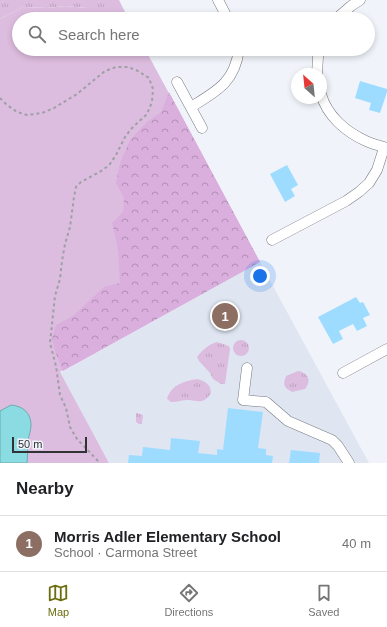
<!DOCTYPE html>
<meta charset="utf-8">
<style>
:root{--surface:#fff;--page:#f2f2f2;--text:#202124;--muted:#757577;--line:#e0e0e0;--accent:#6c6d0e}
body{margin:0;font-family:Helvetica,sans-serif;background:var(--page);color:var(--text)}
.compass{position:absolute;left:291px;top:68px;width:36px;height:36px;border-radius:50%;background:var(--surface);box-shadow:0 2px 6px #0003;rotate:333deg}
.scale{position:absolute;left:12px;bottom:10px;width:75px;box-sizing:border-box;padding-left:4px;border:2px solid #303234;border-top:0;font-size:11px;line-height:14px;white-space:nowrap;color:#303234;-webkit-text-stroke:3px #f0f4fa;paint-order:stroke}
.you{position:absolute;left:260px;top:276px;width:14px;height:14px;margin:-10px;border:3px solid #fff;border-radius:50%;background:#1a73e8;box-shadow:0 0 0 6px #1a73e833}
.badge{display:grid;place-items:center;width:26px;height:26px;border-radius:50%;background:var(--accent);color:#fff;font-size:13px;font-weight:700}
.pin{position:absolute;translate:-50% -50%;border:2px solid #fff;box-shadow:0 1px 4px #0006}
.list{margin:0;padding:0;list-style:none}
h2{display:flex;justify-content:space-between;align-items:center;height:52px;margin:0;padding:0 16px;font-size:17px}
h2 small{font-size:13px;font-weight:400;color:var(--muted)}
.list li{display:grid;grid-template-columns:26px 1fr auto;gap:12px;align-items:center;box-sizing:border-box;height:56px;padding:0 16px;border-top:1px solid var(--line)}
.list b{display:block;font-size:15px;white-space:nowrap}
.list p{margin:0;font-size:13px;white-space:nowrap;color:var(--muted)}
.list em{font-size:13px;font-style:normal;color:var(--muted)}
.icon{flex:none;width:22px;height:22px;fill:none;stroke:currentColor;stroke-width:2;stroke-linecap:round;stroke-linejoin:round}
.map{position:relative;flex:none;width:387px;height:463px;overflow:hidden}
.search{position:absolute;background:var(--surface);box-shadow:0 2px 6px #0003;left:12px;right:12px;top:12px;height:44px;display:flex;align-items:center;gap:10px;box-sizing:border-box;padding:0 14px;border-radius:22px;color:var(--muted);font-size:15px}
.sheet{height:108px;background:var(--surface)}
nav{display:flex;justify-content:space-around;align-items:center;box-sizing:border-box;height:56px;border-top:1px solid var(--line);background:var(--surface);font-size:11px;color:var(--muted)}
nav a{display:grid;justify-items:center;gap:2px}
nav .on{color:var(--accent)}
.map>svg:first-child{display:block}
</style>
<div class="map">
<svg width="387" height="463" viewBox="0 0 387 463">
<defs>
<pattern id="forest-crowns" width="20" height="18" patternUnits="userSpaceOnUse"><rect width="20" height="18" fill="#daaedd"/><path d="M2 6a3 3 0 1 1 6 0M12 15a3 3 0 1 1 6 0" fill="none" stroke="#b18eb4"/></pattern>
<pattern id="park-tufts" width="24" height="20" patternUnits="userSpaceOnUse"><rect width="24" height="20" fill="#ddbddf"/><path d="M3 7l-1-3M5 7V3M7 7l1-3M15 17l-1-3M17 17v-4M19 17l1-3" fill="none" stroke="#bea3c0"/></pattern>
</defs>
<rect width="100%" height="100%" fill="#f0f4fa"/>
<!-- built -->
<path fill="#dfe6f2" d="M260 262 369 463H109L60 373Z"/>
<!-- grass -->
<path fill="#ddbddf" d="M65 6 87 8H123L129 19H19V49H145L260 262 60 372 109 463H0V19L23 7 48 8Z"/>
<!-- forest -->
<path fill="url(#forest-crowns)" d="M169 92 260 262 63 371 56 354 52 339 56 325 73 316 104 287 120 283 118 248 112 223 123 212 124 198 116 183 120 163 130 140 147 122 161 112Z"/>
<!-- park -->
<path fill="url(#park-tufts)" d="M0 0H119L123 8H87L65 6 48 8 23 7 0 19Z
M233 348a8 8 0 1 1 16 0a8 8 0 1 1-16 0Z
M217 342 229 346 230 349 225 384H221L213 379 210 373 199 361 197 357C202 350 209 344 217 342Z
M298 371C308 373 312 380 305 389L292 392C283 387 283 385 286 376Z
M197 379C205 381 211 384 211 393 209 396 207 399 204 400 199 403 194 400 188 400 183 400 177 402 172 402 170 402 169 400 167 399 171 385 184 381 197 379Z
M137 413 143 415 142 424H139L136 422V414Z"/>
<!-- water -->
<path fill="#8adce2" stroke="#6fa9ae" d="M11 405C23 406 31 413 31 425 31 430 29 435 28 441 27 448 28 456 27 463H0V411Z"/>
<!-- building -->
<path fill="#9ddcff" d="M360 81 387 89V92L380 113 369 110 371 103 355 98Z
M287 165 298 185 291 189 295 196 285 202 270 174Z
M356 297 360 303 363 302 370 315 363 318 367 326 357 331 353 324 339 331 343 339 333 344 318 317Z
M228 408 263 412 258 448 266 449V455L273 456 272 463H128L129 455 142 456 143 447 170 450 171 438 200 441 198 453 217 455V449L223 450Z
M291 450 320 453 319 463H289Z"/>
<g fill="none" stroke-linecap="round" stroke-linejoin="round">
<defs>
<path id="minor" d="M218 0 228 19
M336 19 351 6 360 0
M317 74 318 57 320 49
M177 82 202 128
M321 94C327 116 346 132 366 141 373 144 380 146 387 148
M191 107C217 91 235 82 239 49
M272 240 346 201 359 192 369 183 377 170 384 148
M247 368 243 400 266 402 288 421 332 440 338 446 349 463
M343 373 387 349"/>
</defs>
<!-- minor casing -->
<use href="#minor" stroke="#777a80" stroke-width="11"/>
<!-- path -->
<path stroke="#9da0a4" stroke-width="2" stroke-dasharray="3 3" stroke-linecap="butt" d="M0 98 6 104 17 112 27 115 42 113 54 108 77 94 105 71 116 67H128L138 71 149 78 153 89 152 102 147 114 131 129 125 137 116 155 110 164 103 170 81 182 76 187 74 197 70 227 65 244 62 261 60 279 55 296 50 343 56 366 60 395 66 408 70 427 77 439 100 463"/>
<!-- minor -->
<use href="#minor" stroke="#fff" stroke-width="10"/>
</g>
</svg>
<svg class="compass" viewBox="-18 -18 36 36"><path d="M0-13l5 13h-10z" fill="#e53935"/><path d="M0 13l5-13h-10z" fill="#757577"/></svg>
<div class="scale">50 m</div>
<div class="you"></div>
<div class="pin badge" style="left:225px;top:316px;background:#8d6e63">1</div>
<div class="search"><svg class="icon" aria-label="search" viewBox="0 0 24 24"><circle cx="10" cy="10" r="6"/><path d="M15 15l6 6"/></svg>Search here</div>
</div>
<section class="sheet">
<h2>Nearby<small></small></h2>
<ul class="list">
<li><span class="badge" style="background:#8d6e63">1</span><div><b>Morris Adler Elementary School</b><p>School · Carmona Street</p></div><em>40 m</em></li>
</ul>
</section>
<nav>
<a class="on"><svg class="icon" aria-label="map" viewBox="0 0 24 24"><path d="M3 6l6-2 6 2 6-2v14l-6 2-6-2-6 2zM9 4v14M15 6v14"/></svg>Map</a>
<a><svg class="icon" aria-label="directions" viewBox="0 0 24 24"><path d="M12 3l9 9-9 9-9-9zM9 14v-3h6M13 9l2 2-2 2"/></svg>Directions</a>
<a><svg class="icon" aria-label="saved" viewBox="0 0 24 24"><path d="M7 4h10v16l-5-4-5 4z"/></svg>Saved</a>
</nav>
